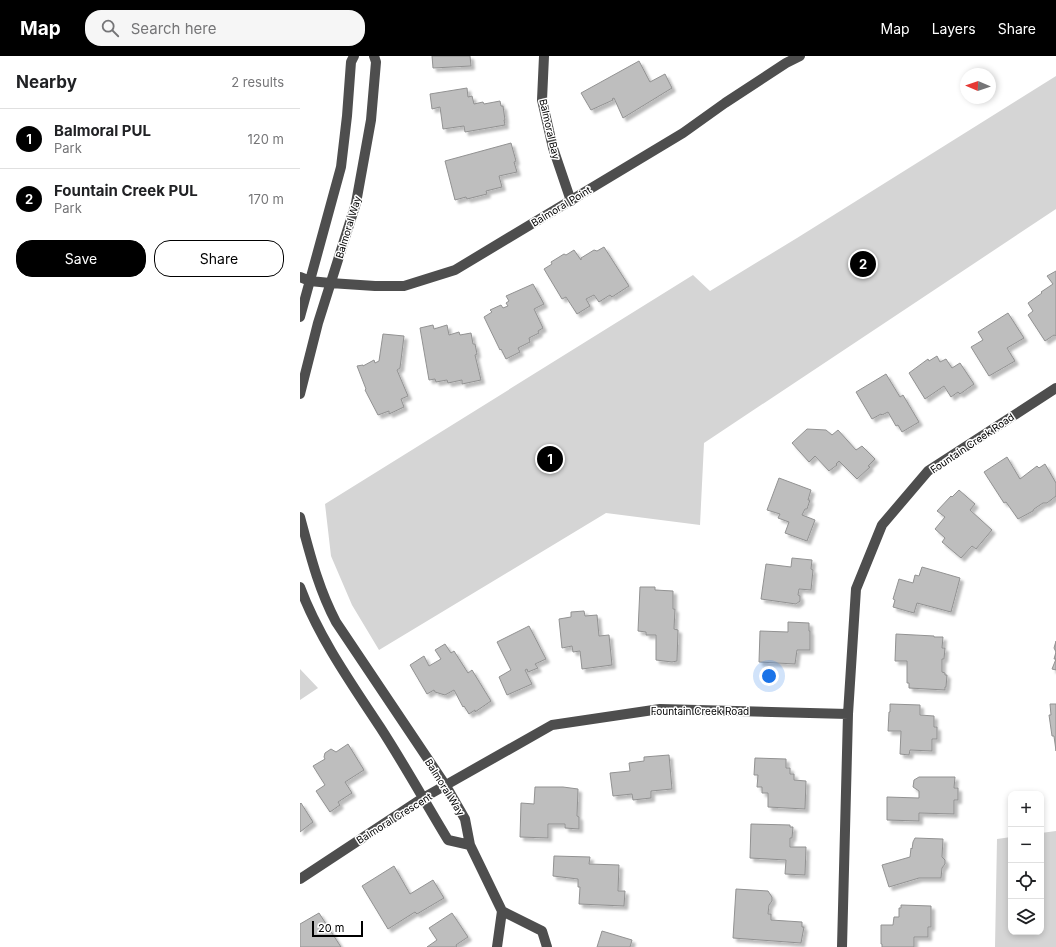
<!DOCTYPE html>
<meta charset="utf-8">
<style>
:root{--surface:#fff;--page:#f6f6f6;--text:#202124;--muted:#757577;--line:#e0e0e0;--accent:#000}
body{margin:0;font-family:Inter,sans-serif;background:var(--page);color:var(--text)}
.controls{position:absolute;right:12px;bottom:12px;display:grid;overflow:hidden;border-radius:8px;box-shadow:0 2px 6px #0003}
.controls button{width:36px;height:36px;display:grid;place-items:center;padding:0;border:0;border-bottom:1px solid var(--line);background:var(--surface);color:var(--text);font:20px sans-serif}
.compass{position:absolute;left:660px;top:12px;width:36px;height:36px;border-radius:50%;background:var(--surface);box-shadow:0 2px 6px #0003;rotate:272deg}
.scale{position:absolute;left:12px;bottom:10px;width:51px;box-sizing:border-box;padding-left:4px;border:2px solid #000;border-top:0;font-size:11px;line-height:14px;white-space:nowrap;color:#000;-webkit-text-stroke:3px #fff;paint-order:stroke}
.you{position:absolute;left:469px;top:620px;width:14px;height:14px;margin:-10px;border:3px solid #fff;border-radius:50%;background:#1a73e8;box-shadow:0 0 0 6px #1a73e833}
.badge{display:grid;place-items:center;width:26px;height:26px;border-radius:50%;background:var(--accent);color:#fff;font-size:13px;font-weight:700}
.pin{position:absolute;translate:-50% -50%;border:2px solid #fff;box-shadow:0 1px 4px #0006}
.list{margin:0;padding:0;list-style:none}
h2{display:flex;justify-content:space-between;align-items:center;height:52px;margin:0;padding:0 16px;font-size:17px}
h2 small{font-size:13px;font-weight:400;color:var(--muted)}
.list li{display:grid;grid-template-columns:26px 1fr auto;gap:12px;align-items:center;box-sizing:border-box;height:60px;padding:0 16px;border-top:1px solid var(--line)}
.list b{display:block;font-size:15px;white-space:nowrap}
.list p{margin:0;font-size:13px;white-space:nowrap;color:var(--muted)}
.list em{font-size:13px;font-style:normal;color:var(--muted)}
.actions{display:flex;gap:8px;padding:12px 16px}
.actions a{flex:1;padding:9px 0;border:1px solid var(--accent);border-radius:16px;text-align:center;font-size:14px;color:var(--accent)}
.actions .main{background:var(--accent);color:#fff}
.icon{flex:none;width:22px;height:22px;fill:none;stroke:currentColor;stroke-width:2;stroke-linecap:round;stroke-linejoin:round}
.map{position:relative;flex:none;width:756px;height:891px;overflow:hidden}
header{display:flex;align-items:center;gap:24px;box-sizing:border-box;height:56px;padding:0 20px;background:var(--accent);color:#fff}
header strong{font-size:19px}
nav{display:flex;gap:22px;margin-inline-start:auto;font-size:14px}
.search{width:280px;height:36px;background:var(--page);display:flex;align-items:center;gap:10px;box-sizing:border-box;padding:0 14px;border-radius:16px;color:var(--muted);font-size:15px}
main{display:flex}
aside{flex:1;background:var(--surface)}
.map>svg:first-child{display:block}
</style>
<header>
<strong>Map</strong>
<div class="search"><svg class="icon" aria-label="search" viewBox="0 0 24 24"><circle cx="10" cy="10" r="6"/><path d="M15 15l6 6"/></svg>Search here</div>
<nav><a>Map</a><a>Layers</a><a>Share</a></nav>
</header>
<main>
<aside>
<h2>Nearby<small>2 results</small></h2>
<ul class="list">
<li><span class="badge">1</span><div><b>Balmoral PUL</b><p>Park</p></div><em>120 m</em></li>
<li><span class="badge">2</span><div><b>Fountain Creek PUL</b><p>Park</p></div><em>170 m</em></li>
</ul>
<div class="actions"><a class="main">Save</a><a>Share</a></div>
</aside>
<div class="map">
<svg width="756" height="891" viewBox="0 0 756 891">
<defs>
<filter id="shadow"><feDropShadow dx="3.5" dy="3.5" stdDeviation="1" flood-color="#0004"/></filter>
</defs>
<rect width="100%" height="100%" fill="#fff"/>
<!-- green -->
<path fill="#d5d5d5" d="M756 20V153L404 387 400 469 306 457 79 594 52 549 31 500 25 448 393 219 410 235 497 182Z
M0 613 18 632 0 644Z
M756 775V891H695L697 783 711 781V876H741V777Z"/>
<!-- building -->
<path fill="#bebebe" stroke="#929292" filter="url(#shadow)" d="M132 0H170L171 10 133 12Z
M339 5 350 26 365 18 372 32 323 62 314 42 312 43 313 44 291 54 281 37Z
M167 32 168 41 172 40 174 48 183 46 184 48 200 45 201 50H203L205 64H204L205 69 165 76 164 70 143 73 140 51 132 53 130 38Z
M211 87 216 105 214 106 217 116 199 120 202 131 186 135 187 138 167 143 166 141 155 144 145 105Z
M304 191 329 230 312 241 310 239 299 246 294 239 286 243 290 250 277 258 266 241 262 243 244 213 252 208 251 206 264 198 266 199 274 194 281 204V202L294 194 297 195Z
M756 215V280L754 279 745 285 728 259 733 255 728 247 742 237 741 236 753 228 747 220Z
M233 228 244 248 234 253 243 272 238 275 239 277 229 282 230 286 218 292 220 296 206 303 201 293 200 294 184 261 192 256 190 254 201 249 203 252 208 250 206 247 209 245 206 240Z
M708 257 724 282 707 292 715 305 689 320 671 291 683 284 678 276Z
M133 269 134 273 147 269 149 279 159 276 160 279 171 277 173 288H175L177 298 175 299 181 324 162 328V324L148 327 147 324 136 326 135 323 129 324 120 272Z
M83 278 104 280 100 312 97 314 108 340 101 343 104 351 89 358V355L78 359 65 334 66 333 57 310 63 309V310L74 304 75 307 79 305Z
M637 300 640 306 646 303 652 312 660 307 674 328 660 338 658 336 651 341 644 330 625 343 609 317 628 303 629 305Z
M586 318 600 341 603 339 619 366 602 376 598 369 596 370 588 356 582 359 581 358 572 363 556 336Z
M507 373 526 374 532 379 538 374 556 394 562 390 575 403 568 410 570 411 557 423 539 405 536 408 537 409 529 415 515 400 509 406 492 387Z
M707 401 720 423 737 410 739 412 745 408 756 427V440L747 447H743L734 453 733 455 718 463 706 446 704 447 684 416Z
M479 422 511 434 508 444H510L507 453H505L502 459 515 464 507 485 485 477 489 466 478 462 480 458 467 454Z
M659 434 675 448 670 454 692 474 676 493 672 490 661 502 642 486 645 482 635 473 645 461 637 455 651 440 652 441Z
M492 502 512 504 511 513 513 514 511 534 499 533 498 539 500 540V545L496 548 461 543 466 508 491 511Z
M622 511 660 522 651 556 617 547 614 557 593 551 595 544 593 543 599 523 613 527 615 519 619 520Z
M340 531H355V534L373 535V553H375L374 573 378 574 377 605 372 606 356 604V579H346V576L338 575Z
M284 555 285 560 297 559 299 580 309 579 312 609 282 613 280 595 273 596 272 590 262 592 259 563 271 561V556Z
M488 566 509 567V575H510V594H497L495 608 459 606 460 575 488 576Z
M229 570 246 603 235 608 238 612 228 616 227 613 225 614 232 628 207 639 199 621 211 614 197 586Z
M596 578 634 580V581H643L642 592H645L644 603H642V616L645 617V619H647L646 631H645V634L609 632V627H607V605H595Z
M756 585V614L752 613 756 603H754L756 596 754 592Z
M145 588 151 597 154 595 168 617 172 614 191 645 175 656V654L169 658 164 650 163 651 154 634 145 639 135 636 134 634 127 638 110 609 124 600 129 610 141 603 135 594Z
M590 648 620 649V659L634 660V671H637V683H632V695L610 694 609 699 600 698 601 675H588L589 656H590Z
M750 648H756V695L754 680H752L749 659H751Z
M48 688 64 714 45 726 52 737 38 746 40 749 30 756 16 735 25 729 13 710 25 703 24 701 25 697 31 693 36 696Z
M369 699 372 733 351 735V742L333 744 332 738 313 740 310 717 330 715 329 707 344 705V701Z
M455 702 486 703V712H490V718H494V724L506 725 505 753 468 751V737H462V731H457L458 719H454Z
M619 721H655L654 732H658V744H654V758L619 757V765L587 764V741L619 742V735L613 731 614 724Z
M235 731H263L278 733 277 760 279 761V773L265 772V768H248V782L220 781 221 747 234 748Z
M1 747 13 766 0 776V748Z
M451 768 490 769V771H493L492 782H490V791H506L505 819 485 818 486 804 450 802Z
M615 782 643 783 642 801 645 804V808L642 812 641 822H619L589 831 582 809 610 801 611 792 612 793 613 786Z
M254 800 290 801 289 808 319 809 318 835H325L324 850 279 848 280 831H278V823L253 820Z
M94 810 110 838 133 824 144 842 117 858 115 856 88 873 62 830Z
M436 833 468 835 472 841V845L469 849 468 858H471V864L502 866V871H504L501 887 433 882Z
M601 849 631 850V871H628V881H614V891H582V888H581V869H593L594 861H599V852H601Z
M19 857 41 891H0V868Z
M152 857 168 881 156 889 157 891H127L137 884 129 872Z
M302 875 332 884 330 891H297Z"/>
<g fill="none" stroke-linecap="round" stroke-linejoin="round">
<!-- minor -->
<path stroke="#4e4e4e" stroke-width="10" d="M244 0 242 44 253 92 271 145
M0 221 10 225 30 227 75 230H104L155 214 383 77 425 47 486 7 500 0
M0 261 41 111 47 60 51 6 54 0
M0 338 18 267 56 147 71 64 76 6 74 0
M0 461C10 498 18 532 36 566L146 730 165 763 170 789 202 855 197 891
M0 531C18 580 51 627 80 671 104 708 125 746 148 784L170 789
M0 823 123 742 252 669 360 653 548 658
M202 855 242 875 247 891
M542 891 548 658 556 533 582 469 628 415 756 332"/>
</g>
<g text-anchor="middle" stroke-width="3" stroke-linejoin="round" paint-order="stroke">
<!-- street labels -->
<g font-size="10" fill="#000" stroke="#fff">
<text transform="translate(250 73) rotate(77)" y="4">Balmoral Bay</text>
<text transform="translate(261 150) rotate(-31)" y="4">Balmoral Point</text>
<text transform="translate(48 171) rotate(-73)" y="4">Balmoral Way</text>
<text transform="translate(672 387) rotate(-34)" y="4">Fountain Creek Road</text>
<text x="400" y="659">Fountain Creek Road</text>
<text transform="translate(145 731) rotate(58)" y="4">Balmoral Way</text>
<text transform="translate(94 762) rotate(-32)" y="4">Balmoral Crescent</text>
</g>
</g>
</svg>
<div class="controls">
<button>+</button>
<button>−</button>
<button><svg class="icon" aria-label="locate" viewBox="0 0 24 24"><circle cx="12" cy="12" r="6"/><path d="M12 2v4M12 18v4M2 12h4M18 12h4"/></svg></button>
<button><svg class="icon" aria-label="layers" viewBox="0 0 24 24"><path d="M12 4l9 5-9 5-9-5zM3 14l9 5 9-5"/></svg></button>
</div>
<svg class="compass" viewBox="-18 -18 36 36"><path d="M0-13l5 13h-10z" fill="#e53935"/><path d="M0 13l5-13h-10z" fill="#757577"/></svg>
<div class="scale">20 m</div>
<div class="you"></div>
<div class="pin badge" style="left:250px;top:403px">1</div>
<div class="pin badge" style="left:563px;top:208px">2</div>
</div>
</main>
